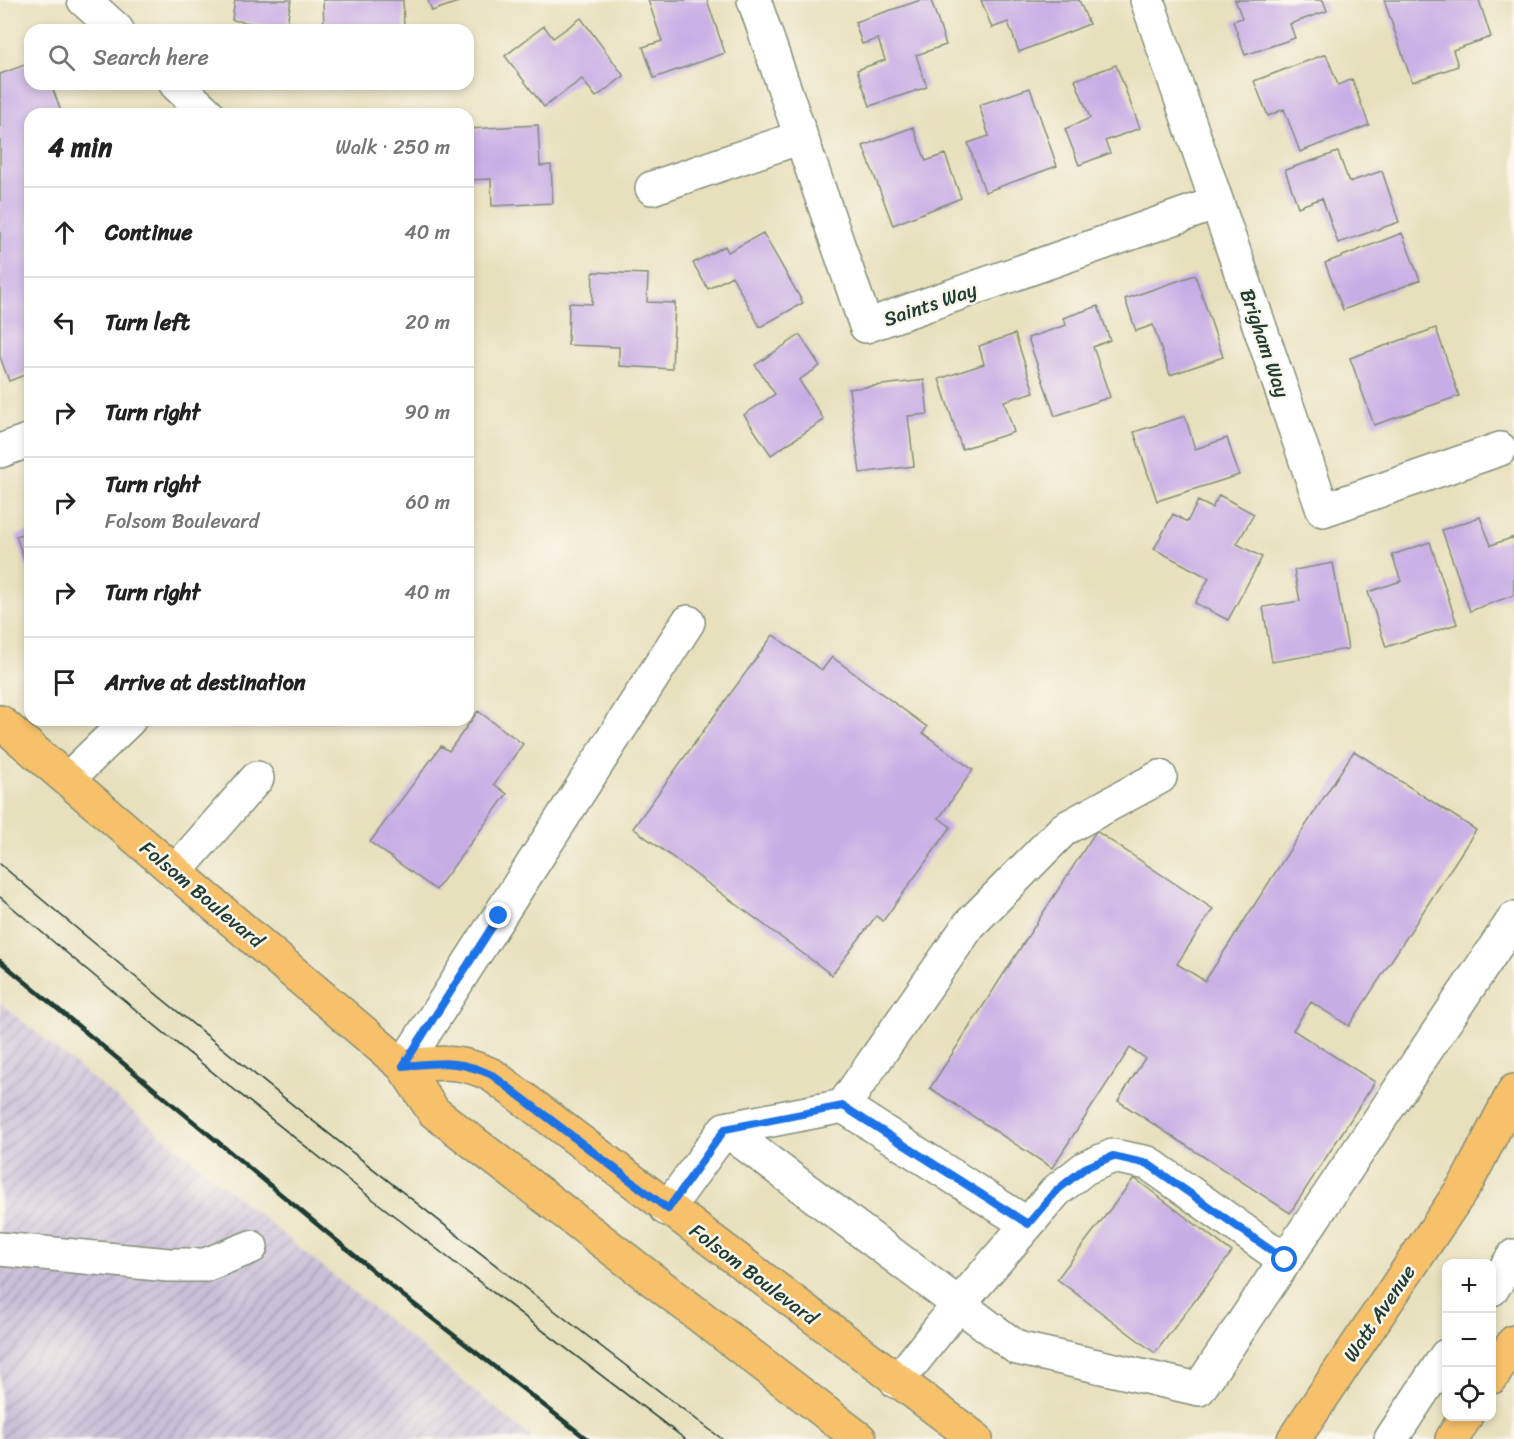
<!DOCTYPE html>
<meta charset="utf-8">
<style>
:root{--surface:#fff;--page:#f6f6f6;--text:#222;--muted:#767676;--line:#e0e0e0}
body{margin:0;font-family:Sriracha,sans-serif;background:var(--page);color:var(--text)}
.controls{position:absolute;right:18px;bottom:18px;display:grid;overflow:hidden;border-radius:12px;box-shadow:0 3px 9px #0003}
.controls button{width:54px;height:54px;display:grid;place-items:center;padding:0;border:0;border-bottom:2px solid var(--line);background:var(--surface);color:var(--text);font:30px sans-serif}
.stop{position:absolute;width:18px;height:18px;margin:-14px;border:4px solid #1a73e8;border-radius:50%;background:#fff}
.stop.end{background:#1a73e8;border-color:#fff;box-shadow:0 2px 6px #0008}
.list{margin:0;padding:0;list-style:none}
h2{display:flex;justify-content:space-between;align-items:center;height:78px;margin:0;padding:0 24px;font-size:26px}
h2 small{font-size:20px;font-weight:400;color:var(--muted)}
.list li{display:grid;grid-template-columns:39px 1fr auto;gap:18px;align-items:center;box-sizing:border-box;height:90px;padding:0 24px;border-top:2px solid var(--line)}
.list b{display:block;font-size:22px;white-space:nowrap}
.list p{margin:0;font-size:20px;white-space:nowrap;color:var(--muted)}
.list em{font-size:20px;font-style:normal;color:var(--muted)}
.icon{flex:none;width:33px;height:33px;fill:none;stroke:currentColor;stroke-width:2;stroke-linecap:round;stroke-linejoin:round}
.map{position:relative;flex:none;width:1514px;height:1439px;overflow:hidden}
.search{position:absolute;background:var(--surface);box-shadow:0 3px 9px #0003;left:24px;top:24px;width:450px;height:66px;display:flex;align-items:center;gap:15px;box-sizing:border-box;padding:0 21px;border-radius:18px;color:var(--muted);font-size:22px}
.panel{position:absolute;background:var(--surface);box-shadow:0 3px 9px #0003;left:24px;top:108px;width:450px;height:618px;border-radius:18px}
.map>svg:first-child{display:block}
</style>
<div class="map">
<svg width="1514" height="1439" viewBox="0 0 1514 1439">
<defs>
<pattern id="industrial-furrows" width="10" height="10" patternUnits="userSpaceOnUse" patternTransform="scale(1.5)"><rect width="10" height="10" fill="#c9bfd8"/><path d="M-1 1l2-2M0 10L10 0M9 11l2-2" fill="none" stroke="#a39cb0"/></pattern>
</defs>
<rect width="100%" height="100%" fill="#fbf7ec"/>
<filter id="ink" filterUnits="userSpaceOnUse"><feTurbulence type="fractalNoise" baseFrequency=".0167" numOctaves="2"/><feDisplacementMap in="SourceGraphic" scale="12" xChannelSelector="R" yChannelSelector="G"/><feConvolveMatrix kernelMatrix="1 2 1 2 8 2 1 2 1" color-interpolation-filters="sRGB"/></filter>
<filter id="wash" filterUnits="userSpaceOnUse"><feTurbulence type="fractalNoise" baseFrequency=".008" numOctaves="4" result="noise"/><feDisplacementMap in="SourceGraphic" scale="24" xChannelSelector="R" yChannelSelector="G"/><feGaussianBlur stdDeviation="1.35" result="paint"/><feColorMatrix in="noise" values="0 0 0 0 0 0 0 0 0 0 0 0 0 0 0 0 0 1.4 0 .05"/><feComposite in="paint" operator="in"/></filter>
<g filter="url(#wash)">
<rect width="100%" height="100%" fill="#e7e0bd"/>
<!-- industrial -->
<path fill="url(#industrial-furrows)" d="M0 1003 533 1439H0Z"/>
<g id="blocks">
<!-- building -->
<path fill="#c7ade5" d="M235 0H291L286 29 232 20Z
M323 0H403L404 30H324Z
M428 0H464L432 11Z
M648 0H707L725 53 654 78 643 47 662 41Z
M921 0H931L946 45 916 55 927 87 870 106 857 70 885 60 878 39 862 44 855 22Z
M981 0H1079L1089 24 1019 52 1008 22 992 28Z
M1235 0H1323L1327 11 1290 24 1295 38 1245 55 1233 21 1242 18Z
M1384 0H1479L1491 37 1453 50 1458 66 1412 82Z
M581 18 624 76 596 97 582 79 544 107 505 56 544 26 553 38Z
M1326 54 1338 85 1352 79 1369 125 1300 152 1284 109 1268 116 1254 81Z
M30 63V84H51L62 114H30V373L9 381 0 357V74Z
M1116 65 1140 128 1105 141 1110 153 1079 165 1065 129 1090 118 1075 80Z
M1030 88 1057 166 985 192 968 143 989 136 979 105Z
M538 125 540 166 551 165 553 203 492 206 491 179 468 180V129Z
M913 127 926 161 945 154 961 198 893 225 863 146Z
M1338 152 1349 182 1382 171 1399 222 1338 243 1322 198 1298 207 1285 170Z
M763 233 803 303 760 327 732 276 708 289 693 263 725 246 728 252Z
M1402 233 1420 280 1343 310 1325 263Z
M593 272 648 274 647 302 675 303 672 369 619 366V347L568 345 569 303 592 304Z
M1195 275 1223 357 1170 375 1153 325 1136 331 1125 299Z
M1098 306 1110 340 1093 347 1110 397 1055 416 1028 338 1066 325 1063 318Z
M1436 328 1459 396 1374 425 1350 358Z
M1015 334 1034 392 1004 401 1014 432 962 449 939 379 984 364 979 346Z
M800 335 820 366 799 380 824 420 771 455 744 415 775 394 755 365Z
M924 380 928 414 908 416 914 466 860 473 849 389Z
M1185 416 1195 449 1227 438 1239 475 1157 501 1134 432Z
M1219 495 1254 514 1237 544 1262 557 1228 620 1195 603 1209 578 1154 549 1173 514 1187 522 1198 501 1212 508Z
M1480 517 1491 545 1514 537V595L1470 611 1442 530Z
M30 531V577L16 536Z
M1430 542 1457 624 1386 647 1368 592 1401 581 1392 555Z
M1333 563 1348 649 1272 662 1263 607 1300 601 1294 570Z
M773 635 822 670 832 657 927 727 923 733 973 770 939 818 951 827 883 921 876 916 832 975 633 828Z
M478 711 523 744 494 784 507 794 436 890 370 842 441 746 449 751Z
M1354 751 1476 830 1349 1026 1311 1002 1293 1030 1375 1082 1290 1213 1118 1101 1145 1058 1130 1048 1052 1168 930 1088 1096 831 1213 909 1177 964 1205 981Z
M1134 1178 1232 1252 1155 1353 1057 1279Z"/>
</g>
</g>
<g filter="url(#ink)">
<use href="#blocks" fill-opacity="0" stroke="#838e78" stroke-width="1.5"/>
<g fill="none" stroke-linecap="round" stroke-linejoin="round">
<defs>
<path id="minor" d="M84 0 117 30
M754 0 866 326 1217 203
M1147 0 1323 510 1500 449
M176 84 208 114
M652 188 801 137
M0 451 30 440
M68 779 129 720
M175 872 257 778
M403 1066 688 622
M725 1129 1017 1348 1199 1389 1514 919
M667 1209 725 1129 843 1106
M1027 1224 843 1106 969 925 1064 829 1160 777
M0 1249 169 1265H205L251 1247
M1492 1289 1514 1256
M897 1382 959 1304 1056 1191 1085 1168 1113 1156 1148 1163 1285 1260
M1391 1439 1446 1356"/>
<path id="major" d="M0 722 403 1066 434 1112 860 1439
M403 1066C440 1063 458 1059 492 1075L976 1439
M1492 1377 1514 1342
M1294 1439 1467 1182 1514 1091
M1452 1439 1466 1416"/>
</defs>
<!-- minor casing -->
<use href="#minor" stroke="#838e78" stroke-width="36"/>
<!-- major casing -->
<use href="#major" stroke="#838e78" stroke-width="36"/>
<!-- minor -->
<use href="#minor" stroke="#fff" stroke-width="33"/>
<!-- major -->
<use href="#major" stroke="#f7c06b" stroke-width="33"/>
<!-- tram -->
<path stroke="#1f3d34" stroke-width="1.5" d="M0 864C235 1063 477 1253 722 1439
M0 897C222 1085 453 1263 685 1439"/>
<!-- rail -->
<path stroke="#1f3d34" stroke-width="4.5" d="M0 961 401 1294 587 1439"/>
</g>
</g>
<g fill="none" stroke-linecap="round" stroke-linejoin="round" filter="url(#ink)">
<!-- route -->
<path stroke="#1a73e8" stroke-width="8" d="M499 916 403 1066C440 1063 458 1059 492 1075L668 1209 725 1129 843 1106 1028 1224 1056 1191 1085 1168 1113 1156 1148 1164 1285 1260"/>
</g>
<g text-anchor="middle" stroke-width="5" stroke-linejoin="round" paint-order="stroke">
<!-- street labels -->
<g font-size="20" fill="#1f3d34" stroke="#fbf7ec">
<text transform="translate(930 304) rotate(-19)" y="7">Saints Way</text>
<text transform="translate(1265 343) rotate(71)" y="7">Brigham Way</text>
<text transform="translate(202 894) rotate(40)" y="7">Folsom Boulevard</text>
<text transform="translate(754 1274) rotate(37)" y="7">Folsom Boulevard</text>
<text transform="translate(1379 1313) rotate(-56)" y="7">Watt Avenue</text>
</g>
</g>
</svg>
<div class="controls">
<button>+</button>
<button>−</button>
<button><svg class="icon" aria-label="locate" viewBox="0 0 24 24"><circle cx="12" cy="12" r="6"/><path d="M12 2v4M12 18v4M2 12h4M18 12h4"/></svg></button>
</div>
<div class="stop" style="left:1285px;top:1260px"></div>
<div class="stop end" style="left:499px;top:916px"></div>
<div class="search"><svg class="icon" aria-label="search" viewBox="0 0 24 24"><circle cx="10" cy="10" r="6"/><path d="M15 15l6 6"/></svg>Search here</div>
<section class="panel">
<h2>4 min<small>Walk · 250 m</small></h2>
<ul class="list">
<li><svg class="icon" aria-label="ahead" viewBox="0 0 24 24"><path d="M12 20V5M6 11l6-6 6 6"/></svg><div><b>Continue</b></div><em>40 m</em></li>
<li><svg class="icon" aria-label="left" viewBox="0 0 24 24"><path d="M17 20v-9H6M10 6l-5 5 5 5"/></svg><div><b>Turn left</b></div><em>20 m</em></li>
<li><svg class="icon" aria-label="right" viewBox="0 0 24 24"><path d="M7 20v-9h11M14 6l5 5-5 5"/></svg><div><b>Turn right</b></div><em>90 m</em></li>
<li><svg class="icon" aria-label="right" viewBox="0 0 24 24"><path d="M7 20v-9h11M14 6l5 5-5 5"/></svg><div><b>Turn right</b><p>Folsom Boulevard</p></div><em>60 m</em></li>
<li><svg class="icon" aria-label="right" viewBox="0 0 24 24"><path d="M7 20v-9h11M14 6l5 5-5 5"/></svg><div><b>Turn right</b></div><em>40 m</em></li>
<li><svg class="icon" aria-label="arrive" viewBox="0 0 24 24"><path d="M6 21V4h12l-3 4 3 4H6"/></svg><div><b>Arrive at destination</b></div></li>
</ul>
</section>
</div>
